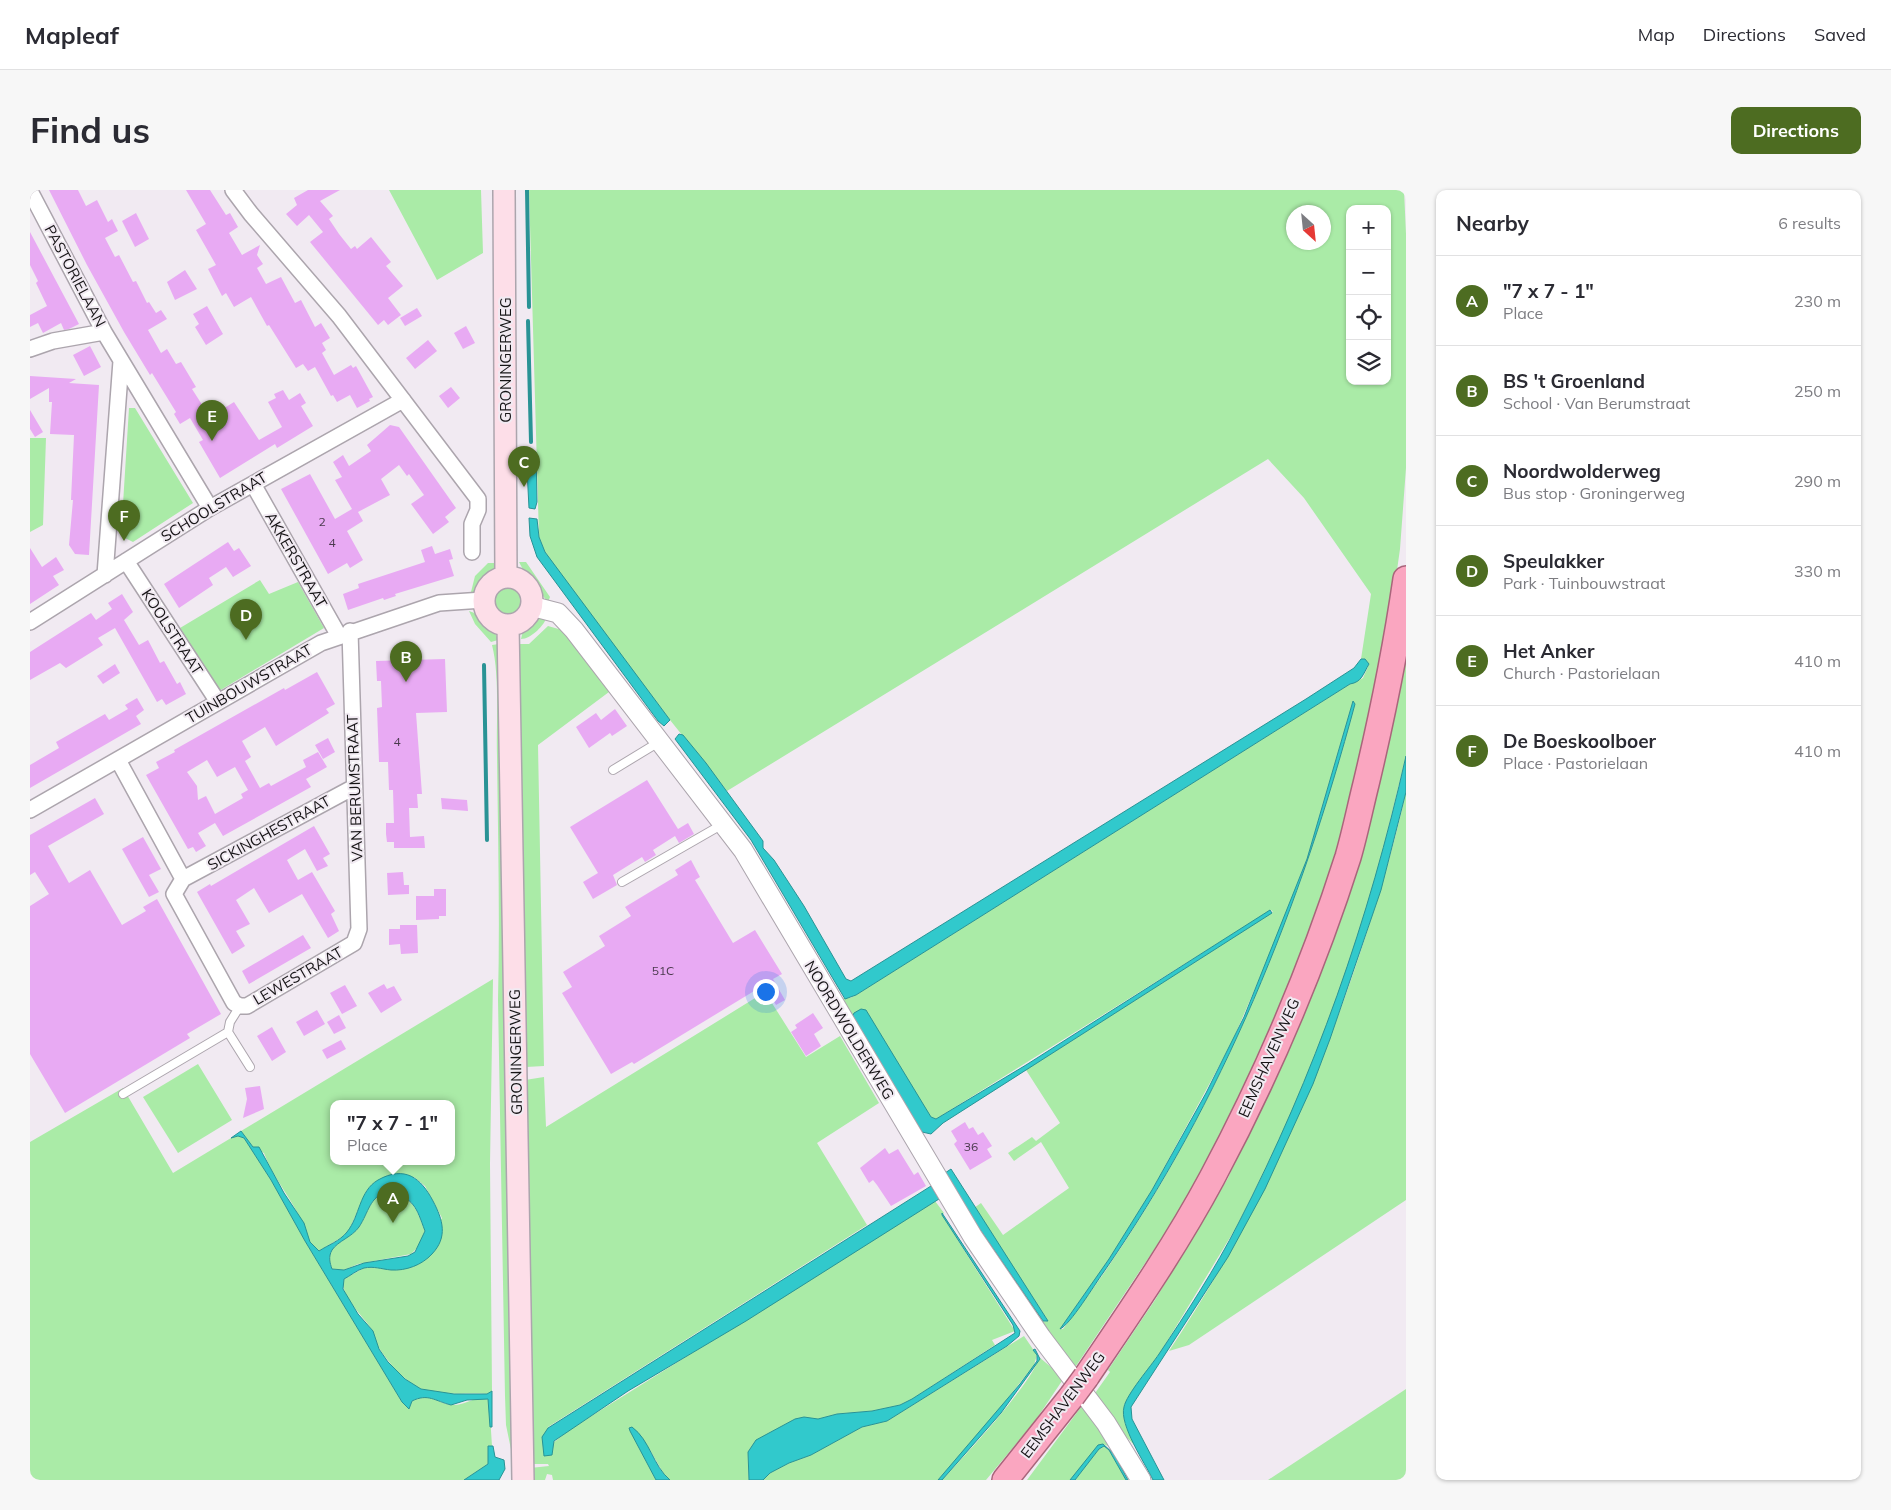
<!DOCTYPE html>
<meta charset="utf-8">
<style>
:root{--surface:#fff;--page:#f7f7f7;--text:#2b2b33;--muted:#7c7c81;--line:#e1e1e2;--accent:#4d6c21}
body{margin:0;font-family:Mulish,sans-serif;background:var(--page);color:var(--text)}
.controls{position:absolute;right:15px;top:15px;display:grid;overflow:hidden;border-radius:10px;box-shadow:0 1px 4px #0004}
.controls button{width:45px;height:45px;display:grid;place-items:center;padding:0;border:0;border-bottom:1px solid var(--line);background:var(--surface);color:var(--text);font:25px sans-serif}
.compass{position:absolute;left:1256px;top:15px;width:45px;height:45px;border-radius:50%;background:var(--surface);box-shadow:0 1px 4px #0004;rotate:153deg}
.you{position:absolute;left:735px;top:801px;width:18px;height:18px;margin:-12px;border:4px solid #fff;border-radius:50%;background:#1a73e8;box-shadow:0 0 0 8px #1a73e833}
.badge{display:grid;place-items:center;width:32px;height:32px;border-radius:50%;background:var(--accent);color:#fff;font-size:16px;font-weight:700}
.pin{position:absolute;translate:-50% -41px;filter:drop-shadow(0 1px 2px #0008)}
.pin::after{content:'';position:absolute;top:26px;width:18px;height:15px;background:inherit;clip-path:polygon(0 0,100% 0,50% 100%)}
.popup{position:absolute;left:300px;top:910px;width:125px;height:65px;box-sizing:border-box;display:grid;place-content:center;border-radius:10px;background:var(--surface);filter:drop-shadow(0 1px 4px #0005);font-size:16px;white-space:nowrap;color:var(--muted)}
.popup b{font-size:19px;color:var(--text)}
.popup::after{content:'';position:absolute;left:50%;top:100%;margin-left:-10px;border:10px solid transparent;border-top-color:var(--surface)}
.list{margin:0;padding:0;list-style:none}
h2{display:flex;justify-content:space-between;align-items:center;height:65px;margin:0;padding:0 20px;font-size:21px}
h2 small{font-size:16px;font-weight:400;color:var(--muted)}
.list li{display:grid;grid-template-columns:32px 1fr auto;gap:15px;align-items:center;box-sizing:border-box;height:90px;padding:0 20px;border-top:1px solid var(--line)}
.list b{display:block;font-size:19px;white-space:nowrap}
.list p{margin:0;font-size:16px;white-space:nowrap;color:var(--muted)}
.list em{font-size:16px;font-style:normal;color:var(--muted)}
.icon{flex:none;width:28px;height:28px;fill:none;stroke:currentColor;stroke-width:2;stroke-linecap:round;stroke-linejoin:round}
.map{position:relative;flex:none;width:1376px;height:1290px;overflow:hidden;border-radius:10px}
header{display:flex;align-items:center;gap:30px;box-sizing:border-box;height:70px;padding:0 25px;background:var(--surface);border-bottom:1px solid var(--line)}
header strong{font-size:24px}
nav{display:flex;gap:28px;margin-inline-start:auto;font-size:18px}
.intro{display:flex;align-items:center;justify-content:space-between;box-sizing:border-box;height:120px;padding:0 30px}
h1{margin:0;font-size:35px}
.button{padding:12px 22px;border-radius:10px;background:var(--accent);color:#fff;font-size:18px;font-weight:700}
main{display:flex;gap:30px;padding:0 30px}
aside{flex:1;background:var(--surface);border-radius:10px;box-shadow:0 1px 4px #0004}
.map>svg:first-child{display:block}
</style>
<header>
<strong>Mapleaf</strong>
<nav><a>Map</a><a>Directions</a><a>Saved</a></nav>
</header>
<div class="intro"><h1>Find us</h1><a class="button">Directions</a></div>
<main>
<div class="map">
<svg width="1376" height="1290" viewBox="0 0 1376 1290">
<rect width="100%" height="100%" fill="#f1eaf2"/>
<!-- green -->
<path fill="#aaeba7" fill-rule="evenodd" d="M359 0H451L453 63 407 90Z
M499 0H1374L1376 44V278L1370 359 1355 465 1330 586 1290 718 1213 908 1146 1027 1044 1179 975 1078 1015 1132 1017 1129 944 1018 951 1013 973 1045 1039 998 1011 952 984 971 978 963 1002 947 1006 951 1030 933 996 880 1243 722 1241 720 906 929 901 927 822 827 813 808H820L826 805 1320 494 1333 488 1339 474 1331 469 1341 404 1274 308 1238 269 697 601 640 530 541 399 515 362 509 347ZM1320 19H1357V191H1320ZM1264 22H1294V52H1264ZM1323 511 1325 514C1265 737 1175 955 1033 1139H1030L1079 1069 1122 1000 1202 852 1248 745 1277 669Z
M99 218H105L163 313 103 352 91 346Z
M0 248H16L13 335 0 342Z
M489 372H496L520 407 518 412 497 387Z
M458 373H466C463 388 452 398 440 406L445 386Z
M230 390 239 404 268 392 294 438 189 501 150 438Z
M463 412a16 16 0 1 1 32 0a16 16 0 1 1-32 0Z
M439 421C452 425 464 437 468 450L461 452 445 434Z
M517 426C515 435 501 449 491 449 493 436 504 428 517 426Z
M518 436 539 442 583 499 508 555 514 876 496 877 495 875 489 478 490 454H499Z
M1376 444V566L1345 692 1313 795 1257 936 1207 1036 1130 1163 1094 1215 1095 1233 1108 1259 1079 1229 1063 1206 1080 1182 1078 1180 1125 1110 1198 988 1276 809Z
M469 454 483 1269 476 1235 475 1206 468 810C470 729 468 647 467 566 466 533 470 486 462 455Z
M1376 602V1010L1159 1155 1139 1161C1217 1044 1276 920 1322 787 1343 726 1362 665 1376 602Z
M463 789 460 974 462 1201 457 1204C439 1202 406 1207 389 1198 372 1189 359 1173 349 1158 345 1153 345 1146 342 1140 335 1128 308 1104 314 1089L334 1078 352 1077 360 1080 383 1077 412 1028 395 996 384 987 343 995 337 1000 319 1040 312 1047 289 1061C279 1057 277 1045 273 1035 263 1009 243 989 234 963L223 957 211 941ZM304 914H422V972H304Z
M735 802 776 867 810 846 849 913 787 953 837 1035 518 1237 521 1266 523 1253 539 1240 905 1011 914 1023 912 1025 985 1141 962 1150 965 1155 882 1209 870 1215 842 1221 807 1224 788 1229H765L726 1251 718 1262 719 1290H640L635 1286 620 1260 599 1238 626 1290H523L522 1285 517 1284 515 1290H500V1278L519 1276 518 1274H499L495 890 514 887 516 937Z
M168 874 202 930 148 963 113 907Z
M93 898 143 983 201 948 208 946 214 948 241 990 275 1051 372 1212 379 1219 382 1211C403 1200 406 1215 424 1215 436 1215 447 1204 459 1210L462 1256H459L458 1274 434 1290H0V952Z
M358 1001C385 1010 385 1016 395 1041L389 1056 381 1064 328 1074 314 1080 302 1079C300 1073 298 1067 302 1060 308 1051 322 1047 329 1037 339 1022 339 1007 358 1001Z
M994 1146 1007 1165 1004 1175 952 1241 908 1290H733L740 1283 759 1273 781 1265 832 1237 857 1231Z
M1009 1167 1034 1188 1005 1231 956 1290H912C932 1269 1005 1190 1009 1167Z
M1376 1199V1290H1238Z
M1054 1213 1083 1254 1078 1256 1073 1254 1040 1290H997Z
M1074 1256 1079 1260 1096 1290H1045L1069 1259Z"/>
<!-- water -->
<path fill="#31c9cc" stroke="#299395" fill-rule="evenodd" d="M496 260 506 262 507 312 505 319 499 318Z
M499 328 507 329 509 347 515 362 640 530 634 536 628 531 507 367 500 346Z
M1331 469H1335L1339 474C1333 484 1332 492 1320 494L826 805 815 809 721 650 645 549 649 544 653 545 676 573 733 651V658L744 670 774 716 816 789 821 791 1276 509 1324 478Z
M1323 511 1325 514C1271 715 1193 911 1073 1083 1065 1094 1040 1135 1030 1139L1079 1069 1122 1000 1176 903 1214 827 1277 669Z
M1376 566V602L1351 700 1300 849 1283 894 1235 999 1198 1067 1101 1217 1102 1229 1134 1290H1123C1115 1273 1089 1235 1094 1217 1096 1205 1121 1176 1129 1164 1157 1122 1185 1079 1208 1034 1285 885 1339 730 1376 566Z
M1240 720 1242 723 913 933 901 944 892 942 822 827 824 823 831 819 836 820 901 927 906 929 996 875Z
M211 941 223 957H229L254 1003 274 1033 280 1052 289 1061C298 1055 310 1051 317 1042 330 1026 329 1001 348 990 375 975 391 988 403 1011 413 1030 418 1047 402 1064 392 1075 376 1081 361 1080 351 1079 344 1076 334 1078 327 1080 320 1086 314 1089L313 1099 328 1124 343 1141 349 1159 358 1172 375 1189 391 1199 424 1204H457L462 1201V1237H460L458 1209 437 1210 421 1215C405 1211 398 1203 382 1211L379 1219 372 1212 275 1051 241 990 214 948 208 946 201 948ZM358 1001C385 1009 386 1017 395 1041L385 1062 378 1066 334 1073 314 1080 302 1079C300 1073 298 1067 302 1060 308 1051 322 1047 329 1037 339 1022 339 1007 358 1001Z
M921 979 1018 1131H1013L938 1022 915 983Z
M901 996 909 1009 716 1131 598 1201 524 1251 522 1265 514 1266 512 1247 518 1238Z
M912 1023 990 1141 989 1146 977 1156 857 1231 832 1237 781 1265 759 1273 740 1283 733 1290H719L718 1262 726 1250 765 1229 774 1227 788 1229 807 1224 842 1221 870 1215 882 1209 985 1143 983 1135 912 1025Z
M1005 1159 1010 1169 971 1223 912 1290H908L990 1194 1007 1171V1165L1003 1160Z
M602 1237C620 1250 623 1276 640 1290H626L600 1241 599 1238Z
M1073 1254 1084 1264 1098 1290H1096L1079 1260 1074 1256 1069 1259 1045 1290H1040L1068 1255Z
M458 1256H463L465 1267 474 1270 475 1279 469 1290H434L458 1274Z"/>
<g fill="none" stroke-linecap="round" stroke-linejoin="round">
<!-- stream -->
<path stroke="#299395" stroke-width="4" d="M497 0 499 117
M498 131 501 252
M454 475 457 650"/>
</g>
<!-- building -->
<path fill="#e8aaf3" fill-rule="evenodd" d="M19 0H48L56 16 67 10 78 32 82 29 88 41 75 48 85 67 89 65 103 92 106 91 117 113 119 112 126 123 131 120 137 129 118 140 131 163 137 159 146 174 151 172 166 197 162 199 180 227 204 212 229 250 252 237 238 212 246 208 244 204 253 200 259 210 270 203 276 213 271 216 283 236 247 258 245 254 190 288 169 252 173 250 160 228 150 234 144 224 146 222 122 183 120 185 94 142 57 75Z
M156 0H180L196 25 200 23 208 37 199 43 212 65 230 55 227 65 233 74 227 78 236 94 251 87 265 113 271 110 285 137 291 133 300 148 292 153 296 160 292 163 304 185 321 175 323 178 326 176 343 207 339 209 340 211 327 218 320 205 307 212 303 205 301 206 285 177 278 181 273 174 266 178 239 135 237 136 221 107 204 117 196 103 192 106 178 79 186 75 166 40 176 34Z
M278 0H310L290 11 303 26 299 29 309 44 321 59 325 56 327 59 341 47 361 72 356 76 373 96 358 108 371 125 358 135 354 130 348 135 280 52 293 42 279 25 267 36 256 24 267 15 264 8Z
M106 23 119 49 105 57 92 31Z
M0 42 49 134 39 139 34 140 31 133 13 143 8 133 0 137V125L17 116 6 93 8 91 0 75Z
M155 80 167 99 145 110 137 92Z
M177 116 193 144 176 155 165 137 169 134 163 124Z
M387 118 392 126 375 136 370 128Z
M436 136 445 153 433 159 424 143Z
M398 150 407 161 385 179 376 168Z
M60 156 71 177 54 186 43 165Z
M0 186 46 189 39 193 69 195 59 365 45 364 39 355 43 310H41L44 245 20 244 22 212H19V198L0 209Z
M421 197 430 208 418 218 409 206Z
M0 220 13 242 5 247 0 239Z
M360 235 369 237 426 318 415 327 419 332 403 344 381 314 394 305 379 284 377 286 369 275 351 289 360 305 328 322 333 331 317 341 333 370 320 378 317 373 298 384 251 299 280 284 305 329 322 319 305 290 312 287 303 272 313 265 319 276 341 261 337 255Z
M198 352 204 361 209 358 221 376 203 387 196 377 179 388 183 395 149 418 134 394Z
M402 356 405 364 420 359 423 369 419 370 424 386 365 404 366 406 354 410 353 408 318 420 313 404 329 398 328 394 395 372 391 360Z
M0 358 12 377 26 367 34 380 23 386 29 395 0 414Z
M92 404 103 422 94 430 109 455 118 450 130 473 134 471 147 494 150 492 156 504 136 515 132 509 127 512 85 438 68 448 73 455 36 478 30 473 0 490V462L61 423 66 430 82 419 78 413Z
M415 469 417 522 386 523 392 604H387L388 618H379L380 647 394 646 395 658H364V652H357L356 644V633H364L363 600H359L358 572H349L347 518 352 517 351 491H347L346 471Z
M85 474 90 483 73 494 67 486Z
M287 482 305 514 296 519 299 523 246 556 235 537 212 551 221 567 215 571 230 598 239 593 241 596 276 577 273 570 288 562 297 577 276 589 281 597 193 646 185 633 168 643 176 656 166 662 163 657 158 659 116 585 129 578 126 572 145 562 144 560 254 498 255 500ZM177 570 187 587 205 577 218 600 211 604 213 608 185 624 176 606 168 610 167 596 157 582Z
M107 508 114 520 106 526 111 534 0 598V575L29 558 26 552 75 524 79 530 98 519 95 515Z
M585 519 597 536 582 546 580 543 559 558 546 537 566 523 571 530Z
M298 548 305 562 293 569 285 555Z
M617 590 648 639 658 633 664 644 649 653 645 646 623 660 626 665 615 672 612 667 583 685 587 695 563 709 553 692 568 683 540 637Z
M65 608 74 624 18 656 39 693 60 680 92 735 116 721 113 717 127 709 191 824 157 844 160 848 35 923 0 864V716L19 704 5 682 0 685V645Z
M411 608 437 610 438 621 412 619Z
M284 636 300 664 293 668 298 676 287 681 275 659 257 670 268 690 282 682 305 721 301 724 309 741 298 748 272 704 239 723 224 698 206 710 220 734 206 741 215 756 202 764 167 702 180 694 181 696Z
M113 647 131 679 119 685 129 702 119 707 92 659Z
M661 670 670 687 665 690 703 753 725 740 752 784 743 789 755 810 746 815 734 795 604 874 602 872 581 884 532 803 542 797 533 782 575 756 569 746 601 726 595 717 648 685 645 680Z
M373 682 374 695H379V704L358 705 357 683Z
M404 699H416V726H409V729L386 730V706H404Z
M370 735H387L388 763 371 764 370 754 359 755V739H370Z
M273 745 281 758 219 794 212 781Z
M354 794 357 799 364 796 372 810 351 823 338 803Z
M315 795 327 816 312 824 300 803Z
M287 820 295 834 274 846 266 832Z
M783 823 793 838 784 844 791 856 776 866 761 842 767 838 765 835Z
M309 825 316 838 304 844 297 832Z
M242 837 256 862 242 871 227 846Z
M311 850 316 859 297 869 292 860Z
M230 896 234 919 213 928 217 909 215 898Z
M935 932 939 939 943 937 948 945 953 942 962 956 957 959 962 967 940 980 924 954 927 951 921 941Z
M855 958 859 964 868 959 884 985 888 982 896 996 861 1016 847 995 843 990 839 993 830 978Z"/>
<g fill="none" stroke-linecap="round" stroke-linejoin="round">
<defs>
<path id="service" d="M583 580 629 552
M592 692 693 634
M210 816 200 832 198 842 220 877
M93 904 198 842"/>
<path id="minor" d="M203 0 221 24 309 126 448 309V320L442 334V362
M0 1 74 142 180 318
M0 159 23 151 74 142
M223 294 309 446
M96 371 188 512
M75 385 91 171
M0 432 180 318 373 210
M88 570 153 689 144 704 204 813 210 816H217L324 753 329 739 320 441
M0 620 291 453 409 413 453 410
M153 689 324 597"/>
<path id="tertiary" d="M501 416 528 423 544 440 713 660 943 1047 1011 1147 1076 1233 1111 1290"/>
<path id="secondary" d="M474 0 476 386
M454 411a24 24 0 1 1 48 0a24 24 0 1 1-48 0Z
M478 435 493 1290"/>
<path id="trunk" d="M1056 1187C1100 1122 1145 1057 1182 988 1237 885 1283 777 1318 667 1325 643 1330 618 1336 594 1352 527 1366 458 1376 389
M975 1290 1042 1206"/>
</defs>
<!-- service casing -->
<use href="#service" stroke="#aca5ad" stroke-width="10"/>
<!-- minor casing -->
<use href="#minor" stroke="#aca5ad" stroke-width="18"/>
<!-- tertiary casing -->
<use href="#tertiary" stroke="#aca5ad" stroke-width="21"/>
<!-- secondary casing -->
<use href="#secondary" stroke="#aca5ad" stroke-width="24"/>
<!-- trunk casing -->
<use href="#trunk" stroke="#a9657b" stroke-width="28"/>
<!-- service -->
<use href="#service" stroke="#fff" stroke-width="8"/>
<!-- minor -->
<use href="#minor" stroke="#fff" stroke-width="15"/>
<!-- tertiary -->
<use href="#tertiary" stroke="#fff" stroke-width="19"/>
<!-- secondary -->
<use href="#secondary" stroke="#fddee8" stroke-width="21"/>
<!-- trunk -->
<use href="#trunk" stroke="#faa6c0" stroke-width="25"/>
<defs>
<path id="trunk-bridge" d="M1042 1206 1056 1187"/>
</defs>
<!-- trunk-bridge casing -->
<use href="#trunk-bridge" stroke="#a9657b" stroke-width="28" stroke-linecap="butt"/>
<!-- trunk-bridge -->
<use href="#trunk-bridge" stroke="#faa6c0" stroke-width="25"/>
</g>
<g text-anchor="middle" stroke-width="4" stroke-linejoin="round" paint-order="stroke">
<!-- number labels -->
<g font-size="12" fill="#4a3a4d">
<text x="292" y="336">2</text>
<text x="302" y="357">4</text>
<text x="367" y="556">4</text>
<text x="633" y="785">51C</text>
<text x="941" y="961">36</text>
</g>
<!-- street labels -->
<g font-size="15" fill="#161416" stroke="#f1eaf2">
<text transform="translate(45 86) rotate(62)" y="5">PASTORIELAAN</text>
<text transform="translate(476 170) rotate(-90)" y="5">GRONINGERWEG</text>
<text transform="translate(184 317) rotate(-31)" y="5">SCHOOLSTRAAT</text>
<text transform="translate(266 370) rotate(60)" y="5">AKKERSTRAAT</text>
<text transform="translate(142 442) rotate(57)" y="5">KOOLSTRAAT</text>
<text transform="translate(219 494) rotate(-30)" y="5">TUINBOUWSTRAAT</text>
<text transform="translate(325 598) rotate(-92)" y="5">VAN BERUMSTRAAT</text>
<text transform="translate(239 643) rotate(-29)" y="5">SICKINGHESTRAAT</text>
<text transform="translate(268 786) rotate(-30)" y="5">LEWESTRAAT</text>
<text transform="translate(819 840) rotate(59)" y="5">NOORDWOLDERWEG</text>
<text transform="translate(486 862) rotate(-91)" y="5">GRONINGERWEG</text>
<text transform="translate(1239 868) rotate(-66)" y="5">EEMSHAVENWEG</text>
<text transform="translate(1033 1215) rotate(-53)" y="5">EEMSHAVENWEG</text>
</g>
</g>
</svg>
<div class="controls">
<button>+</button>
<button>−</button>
<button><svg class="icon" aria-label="locate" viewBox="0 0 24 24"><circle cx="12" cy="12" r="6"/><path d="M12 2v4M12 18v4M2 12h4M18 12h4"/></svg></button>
<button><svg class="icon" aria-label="layers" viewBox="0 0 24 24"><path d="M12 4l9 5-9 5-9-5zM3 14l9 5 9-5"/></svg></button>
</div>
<svg class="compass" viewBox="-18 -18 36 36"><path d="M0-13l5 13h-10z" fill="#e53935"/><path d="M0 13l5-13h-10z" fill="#7c7c81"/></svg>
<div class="you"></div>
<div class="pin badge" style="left:363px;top:1033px">A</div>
<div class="popup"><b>&quot;7 x 7 - 1&quot;</b>Place</div>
<div class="pin badge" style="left:376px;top:492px">B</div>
<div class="pin badge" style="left:494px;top:297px">C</div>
<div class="pin badge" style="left:216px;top:450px">D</div>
<div class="pin badge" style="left:182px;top:251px">E</div>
<div class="pin badge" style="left:94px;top:351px">F</div>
</div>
<aside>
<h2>Nearby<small>6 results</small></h2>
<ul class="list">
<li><span class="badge">A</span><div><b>&quot;7 x 7 - 1&quot;</b><p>Place</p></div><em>230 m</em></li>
<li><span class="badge">B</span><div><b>BS 't Groenland</b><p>School · Van Berumstraat</p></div><em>250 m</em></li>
<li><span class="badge">C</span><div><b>Noordwolderweg</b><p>Bus stop · Groningerweg</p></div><em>290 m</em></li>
<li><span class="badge">D</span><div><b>Speulakker</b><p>Park · Tuinbouwstraat</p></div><em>330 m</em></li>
<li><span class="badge">E</span><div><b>Het Anker</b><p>Church · Pastorielaan</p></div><em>410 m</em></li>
<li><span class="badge">F</span><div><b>De Boeskoolboer</b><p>Place · Pastorielaan</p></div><em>410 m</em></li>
</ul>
</aside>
</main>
